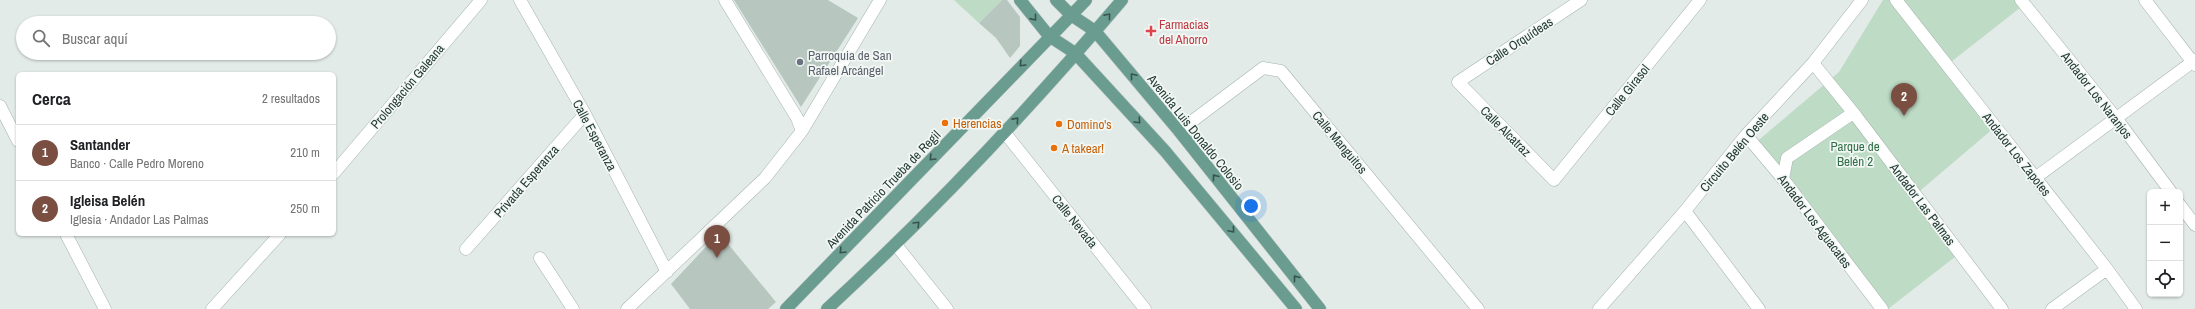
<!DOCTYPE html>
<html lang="es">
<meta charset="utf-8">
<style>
:root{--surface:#fff;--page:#f6f6f6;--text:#202124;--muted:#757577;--line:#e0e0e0;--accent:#7a4e41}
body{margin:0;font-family:"Archivo Narrow",sans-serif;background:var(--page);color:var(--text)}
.controls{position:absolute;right:12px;bottom:12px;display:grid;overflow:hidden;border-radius:6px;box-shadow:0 1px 3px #0004}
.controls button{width:36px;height:36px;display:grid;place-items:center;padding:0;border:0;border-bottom:1px solid var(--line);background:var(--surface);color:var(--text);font:20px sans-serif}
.you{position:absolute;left:1251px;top:206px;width:14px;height:14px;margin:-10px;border:3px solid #fff;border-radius:50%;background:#1a73e8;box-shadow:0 0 0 6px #1a73e833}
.badge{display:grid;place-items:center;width:26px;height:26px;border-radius:50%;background:var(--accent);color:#fff;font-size:13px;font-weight:700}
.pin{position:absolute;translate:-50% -33px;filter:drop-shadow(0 1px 2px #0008)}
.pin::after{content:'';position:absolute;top:21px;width:14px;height:12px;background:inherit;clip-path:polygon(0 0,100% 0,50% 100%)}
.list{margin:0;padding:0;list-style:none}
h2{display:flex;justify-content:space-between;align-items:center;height:52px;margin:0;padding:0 16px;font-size:17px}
h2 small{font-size:13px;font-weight:400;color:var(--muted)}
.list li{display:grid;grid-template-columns:26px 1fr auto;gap:12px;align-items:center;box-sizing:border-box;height:56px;padding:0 16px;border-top:1px solid var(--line)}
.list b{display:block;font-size:15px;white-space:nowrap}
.list p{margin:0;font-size:13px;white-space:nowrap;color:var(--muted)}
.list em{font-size:13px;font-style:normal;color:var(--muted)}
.icon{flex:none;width:22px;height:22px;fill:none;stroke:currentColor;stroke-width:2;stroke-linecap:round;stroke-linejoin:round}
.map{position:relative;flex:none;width:2195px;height:309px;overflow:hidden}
.search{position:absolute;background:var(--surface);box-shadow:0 1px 3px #0004;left:16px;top:16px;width:320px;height:44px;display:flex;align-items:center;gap:10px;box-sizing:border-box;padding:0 14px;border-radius:22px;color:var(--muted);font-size:15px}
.panel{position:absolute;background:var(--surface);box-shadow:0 1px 3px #0004;left:16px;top:72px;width:320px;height:164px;border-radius:6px}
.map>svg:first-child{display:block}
</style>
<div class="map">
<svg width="2195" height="309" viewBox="0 0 2195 309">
<rect width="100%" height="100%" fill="#e2ebe7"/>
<!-- green -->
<path fill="#bddbc5" d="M954 0H1002L979 23Z
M1883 0H2030L1947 65 1995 127 1915 195 1960 253 1888 309H1882L1754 144 1839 72Z"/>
<!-- building -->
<path fill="#b8c6c0" d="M734 0H828L858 18 801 107Z
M1002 0H1007L1020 17V46L1010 58 996 38 979 23Z
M719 233 776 302 768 309H690L671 284Z"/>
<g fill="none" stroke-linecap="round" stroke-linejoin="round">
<defs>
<path id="minor" d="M520 0 585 114 667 272
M725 0 797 118 802 131
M1581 0 1458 82 1554 180 1700 0
M1896 0 2107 269 2136 309
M2021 0 2116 118 2171 192
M2145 0 2195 65
M1813 63 1856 116 2002 309
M0 106 18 141
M1179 131 1263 68 1281 71 1478 309
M1005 133 1145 309
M1746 135 1783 179 1882 309
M334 173 481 0
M2035 178 2195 60
M1783 179 1787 158 1853 113
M2180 205 2195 225
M1685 211 1759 309
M66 234 105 309
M896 245 947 309
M466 249 585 114
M540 258 573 309
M212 309 280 234
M627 309 765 178 802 131 880 0
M1599 309 1685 211 1746 135 1813 63 1862 0
M2052 309 2107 269"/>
<path id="major" d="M1020 0 1049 36 1075 53 1165 151 1296 309
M1056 0 1071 15 1095 31 1179 131 1320 309
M786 309 1086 0
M827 309C932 212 1030 109 1122 0"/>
</defs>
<!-- minor casing -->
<use href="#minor" stroke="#a5b3ae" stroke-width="13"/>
<!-- major casing -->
<use href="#major" stroke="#c2c8c6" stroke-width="13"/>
<!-- minor -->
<use href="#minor" stroke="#fff" stroke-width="12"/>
<!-- major -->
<use href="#major" stroke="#6a9d90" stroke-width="12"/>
</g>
<!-- one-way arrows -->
<defs><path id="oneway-chevron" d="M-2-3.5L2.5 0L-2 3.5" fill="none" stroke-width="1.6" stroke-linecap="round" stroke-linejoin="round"/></defs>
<g stroke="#36544c">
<use href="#oneway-chevron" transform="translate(1108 16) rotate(-50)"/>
<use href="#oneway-chevron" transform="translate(1034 18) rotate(51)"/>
<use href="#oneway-chevron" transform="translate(1022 64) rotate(134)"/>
<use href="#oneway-chevron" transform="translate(1133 76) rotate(-130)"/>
<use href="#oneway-chevron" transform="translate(1016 120) rotate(-48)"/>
<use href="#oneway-chevron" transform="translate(1138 121) rotate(47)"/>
<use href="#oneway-chevron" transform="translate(932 158) rotate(134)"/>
<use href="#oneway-chevron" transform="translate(1215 177) rotate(-128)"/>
<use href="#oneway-chevron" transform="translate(917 224) rotate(-46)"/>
<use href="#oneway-chevron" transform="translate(1232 230) rotate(50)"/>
<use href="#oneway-chevron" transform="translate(842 251) rotate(134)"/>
<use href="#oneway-chevron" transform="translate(1296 278) rotate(-128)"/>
</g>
<!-- markers -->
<path fill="#e0444e" stroke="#f3f8f5" stroke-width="1.5" d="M1149 25h4v4h4v4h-4v4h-4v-4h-4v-4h4z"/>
<circle fill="#6b7280" stroke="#f3f8f5" stroke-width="1.5" cx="800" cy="62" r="4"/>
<g fill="#e8710a" stroke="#f3f8f5" stroke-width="1.5">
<circle cx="945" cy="123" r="4"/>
<circle cx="1059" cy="124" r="4"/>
<circle cx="1054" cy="148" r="4"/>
</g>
<g text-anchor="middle" stroke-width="3.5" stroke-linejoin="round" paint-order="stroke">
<!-- health labels -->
<g font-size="13" fill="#be3a42" stroke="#f3f8f5" text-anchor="start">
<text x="1159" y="29">Farmacias<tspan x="1159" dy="15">del Ahorro</tspan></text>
</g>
<!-- street labels -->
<g font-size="13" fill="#243b35" stroke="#f3f8f5">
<text transform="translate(1519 41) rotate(-33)" y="5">Calle Orquídeas</text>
<text transform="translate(407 86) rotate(-50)" y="5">Prolongación Galeana</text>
<text transform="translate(1627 90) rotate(-51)" y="5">Calle Girasol</text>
<text transform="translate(2097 95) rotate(52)" y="5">Andador Los Naranjos</text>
<text transform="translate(1506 131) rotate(45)" y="5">Calle Alcatraz</text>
<text transform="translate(1196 132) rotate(51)" y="5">Avenida Luis Donaldo Colosio</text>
<text transform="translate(595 135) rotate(62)" y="5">Calle Esperanza</text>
<text transform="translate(1340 142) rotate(50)" y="5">Calle Manguitos</text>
<text transform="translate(1734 152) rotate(-50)" y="5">Circuito Belén Oeste</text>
<text transform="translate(2017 154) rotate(52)" y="5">Andador Los Zapotes</text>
<text transform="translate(526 181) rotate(-49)" y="5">Privada Esperanza</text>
<text transform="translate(883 189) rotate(-46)" y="5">Avenida Patricio Trueba de Regil</text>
<text transform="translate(1923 204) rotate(53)" y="5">Andador Las Palmas</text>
<text transform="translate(1075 221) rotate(51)" y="5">Calle Nevada</text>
<text transform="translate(1815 221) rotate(53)" y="5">Andador Los Aguacates</text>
</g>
<!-- worship labels -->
<g font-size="13" fill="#5b616d" stroke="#f3f8f5" text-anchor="start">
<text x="808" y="60">Parroquia de San<tspan x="808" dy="15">Rafael Arcángel</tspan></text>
</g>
<!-- food labels -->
<g font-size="13" fill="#c56008" stroke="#f3f8f5" text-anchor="start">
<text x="953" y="128">Herencias</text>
<text x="1067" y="129">Domino's</text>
<text x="1062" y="153">A takear!</text>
</g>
<!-- park labels -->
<g font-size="13" fill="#316f48" stroke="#f3f8f5">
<text x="1855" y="151">Parque de<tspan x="1855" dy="15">Belén 2</tspan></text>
</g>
</g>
</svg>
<div class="controls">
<button>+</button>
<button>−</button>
<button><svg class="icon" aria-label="locate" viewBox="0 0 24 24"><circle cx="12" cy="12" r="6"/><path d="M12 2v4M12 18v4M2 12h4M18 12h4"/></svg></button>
</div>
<div class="you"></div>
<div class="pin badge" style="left:717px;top:258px">1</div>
<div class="pin badge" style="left:1904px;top:116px">2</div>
<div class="search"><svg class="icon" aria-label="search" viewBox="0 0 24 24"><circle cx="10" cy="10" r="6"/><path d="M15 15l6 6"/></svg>Buscar aquí</div>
<section class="panel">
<h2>Cerca<small>2 resultados</small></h2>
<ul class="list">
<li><span class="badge">1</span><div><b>Santander</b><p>Banco · Calle Pedro Moreno</p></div><em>210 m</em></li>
<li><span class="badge">2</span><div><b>Igleisa Belén</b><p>Iglesia · Andador Las Palmas</p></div><em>250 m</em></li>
</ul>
</section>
</div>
